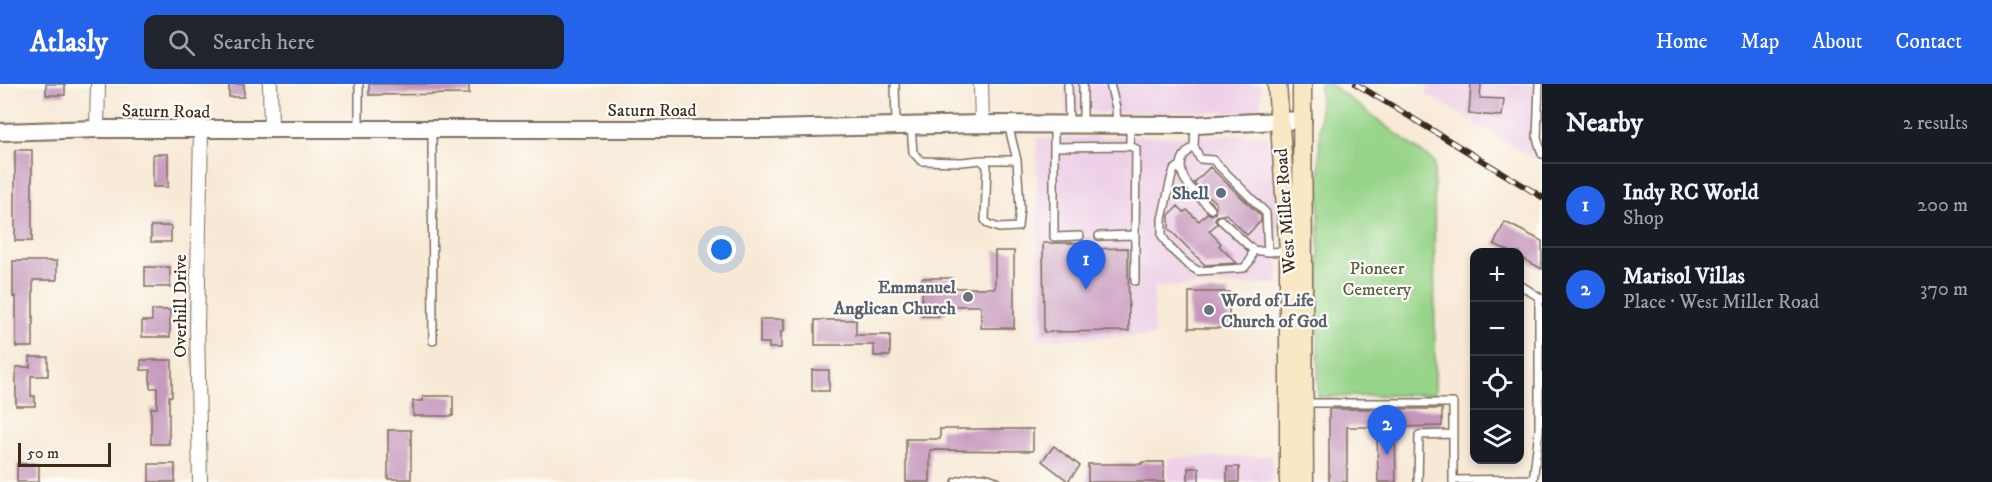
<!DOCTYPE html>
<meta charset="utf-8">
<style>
:root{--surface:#171b24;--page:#20242c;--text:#f1f3f6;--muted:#9ea1a6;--line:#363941;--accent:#2563eb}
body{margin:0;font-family:"IM FELL DW Pica",serif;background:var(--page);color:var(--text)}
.controls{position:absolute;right:18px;bottom:18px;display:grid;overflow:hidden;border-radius:12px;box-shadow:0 3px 9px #0003}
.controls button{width:54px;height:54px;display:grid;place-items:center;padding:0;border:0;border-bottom:2px solid var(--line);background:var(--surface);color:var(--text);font:30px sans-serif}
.scale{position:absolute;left:18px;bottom:15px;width:93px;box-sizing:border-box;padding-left:6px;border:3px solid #3b2a1e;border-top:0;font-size:16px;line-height:21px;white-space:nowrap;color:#3b2a1e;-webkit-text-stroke:4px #fdfcf7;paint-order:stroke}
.you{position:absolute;left:722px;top:166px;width:21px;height:21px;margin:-15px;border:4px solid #fff;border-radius:50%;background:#1a73e8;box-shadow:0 0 0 9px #1a73e833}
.badge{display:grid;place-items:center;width:39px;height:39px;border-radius:50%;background:var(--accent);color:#fff;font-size:20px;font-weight:700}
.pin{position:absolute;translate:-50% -50px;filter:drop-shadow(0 2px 3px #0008)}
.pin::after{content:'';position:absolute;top:32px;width:21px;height:18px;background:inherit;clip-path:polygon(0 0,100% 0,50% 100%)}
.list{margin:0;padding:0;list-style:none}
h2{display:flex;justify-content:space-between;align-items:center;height:78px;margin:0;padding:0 24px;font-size:26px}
h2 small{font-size:20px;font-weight:400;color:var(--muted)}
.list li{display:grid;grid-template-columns:39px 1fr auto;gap:18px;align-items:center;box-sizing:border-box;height:84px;padding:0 24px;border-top:2px solid var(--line)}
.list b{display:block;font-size:22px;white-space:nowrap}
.list p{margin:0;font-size:20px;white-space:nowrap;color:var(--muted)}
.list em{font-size:20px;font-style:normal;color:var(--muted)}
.icon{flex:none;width:33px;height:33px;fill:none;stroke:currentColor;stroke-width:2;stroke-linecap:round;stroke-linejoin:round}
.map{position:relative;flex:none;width:1542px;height:398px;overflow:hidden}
header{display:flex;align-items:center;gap:36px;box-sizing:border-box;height:84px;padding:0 30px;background:var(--accent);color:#fff}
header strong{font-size:28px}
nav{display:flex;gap:33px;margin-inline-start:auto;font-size:21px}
.search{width:420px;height:54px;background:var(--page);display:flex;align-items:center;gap:15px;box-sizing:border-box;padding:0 21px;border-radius:12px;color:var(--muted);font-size:22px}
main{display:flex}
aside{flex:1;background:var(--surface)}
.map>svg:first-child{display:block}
</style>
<header>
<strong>Atlasly</strong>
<div class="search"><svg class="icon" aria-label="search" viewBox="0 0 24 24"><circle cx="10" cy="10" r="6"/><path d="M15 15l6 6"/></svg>Search here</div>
<nav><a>Home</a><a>Map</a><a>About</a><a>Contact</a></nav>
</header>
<main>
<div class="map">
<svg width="1542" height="398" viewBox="0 0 1542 398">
<rect width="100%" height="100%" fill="#fdfcf7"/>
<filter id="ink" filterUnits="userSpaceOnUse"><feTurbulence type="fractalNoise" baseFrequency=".0167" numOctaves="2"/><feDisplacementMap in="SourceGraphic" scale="12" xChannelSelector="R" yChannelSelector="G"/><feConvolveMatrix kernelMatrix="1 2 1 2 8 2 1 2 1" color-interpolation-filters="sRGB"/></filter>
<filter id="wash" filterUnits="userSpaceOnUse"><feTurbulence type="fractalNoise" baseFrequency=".008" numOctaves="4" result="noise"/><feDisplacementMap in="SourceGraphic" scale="24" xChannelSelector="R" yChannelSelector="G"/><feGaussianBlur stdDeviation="1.35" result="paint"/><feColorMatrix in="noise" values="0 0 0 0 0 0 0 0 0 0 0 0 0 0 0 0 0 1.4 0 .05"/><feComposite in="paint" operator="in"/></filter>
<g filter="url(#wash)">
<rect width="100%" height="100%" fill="#f7e9d5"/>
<!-- built -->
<path fill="#eed0e7" d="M1065 0H1261V28H1065Z
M1428 0H1536L1534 75 1427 10Z
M1263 51 1278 65V200L1154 203V252L1038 255 1037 54Z
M1273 372 1272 398H1168V374Z"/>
<!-- green -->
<path fill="#97d489" stroke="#697f54" stroke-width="1.5" d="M1320 0H1330L1434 78 1435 310 1318 313Z"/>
<g id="blocks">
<!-- building -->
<path fill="#c696bc" d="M46 0H65V11H46Z
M229 0H244V13H229Z
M369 0H469V10L369 11Z
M1471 0H1481L1480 14 1504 15 1502 32 1469 30Z
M15 66H32V157H15Z
M153 70H168V103H153Z
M1210 83 1261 132V137L1247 151 1226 130 1217 132 1215 135 1217 140 1209 147 1221 159 1219 162 1237 179 1205 181 1169 145V131L1178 122 1184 128 1187 126 1199 137 1207 129 1212 131 1215 129 1216 119 1194 99Z
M1505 138 1542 157V185L1520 173V168H1511L1494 160Z
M151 142H171V158H151Z
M1043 159H1081L1085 165 1128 164 1129 247 1044 248Z
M995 167H1014V244H981V222H943V232H922V194H952V204H995Z
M13 177H57V196H33V263H16V212L13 213Z
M145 183H170V203H145Z
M1189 208H1229V244H1189Z
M152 226H170V253H142V237H152Z
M760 235H784V247H781V264H769V259H760Z
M815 236H856V251H890V272H874V261H815Z
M30 273H48V292H31V312H35V322H16V283H30Z
M141 276H172V312H169V360H151V324H157V304H150V286H141Z
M812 286H829V307H812Z
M423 312H453V332H413V317H423Z
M1329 325H1442V342L1395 343 1396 398H1378L1377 343H1347V398H1329Z
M940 345H1033V367L930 366V398H906V355H940Z
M388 346H411V395H388Z
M1054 362 1080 382 1068 397 1042 377Z
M1142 378H1164V398H1088V380H1142Z
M17 380H39V398H17Z
M149 380H175V398H149Z
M1227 383H1239V398H1227Z
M1188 384H1199V398H1188Z"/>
</g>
</g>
<g filter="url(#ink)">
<use href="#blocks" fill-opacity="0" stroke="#7d6d5e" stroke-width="1.5"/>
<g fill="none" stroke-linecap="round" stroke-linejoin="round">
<defs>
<path id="service" d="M895 0 896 40
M1068 0 1069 41
M1083 0V41
M1110 0 1116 24 1117 41
M1539 0 1537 54 1542 70
M1054 41V153L1080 152
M1195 41 1194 62 1200 75 1213 76 1266 129 1268 168 1287 167
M911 43 913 68 921 77 962 78 981 76 987 82 985 136 988 140 999 144 1018 143 1020 124 1017 76 1008 40
M359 45V0
M432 46 433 257
M1194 62C1191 65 1186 69 1184 72 1172 92 1199 112 1211 125
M1054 63 1130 62
M981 76H1017
M1181 81 1174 86 1171 95 1162 135V152L1170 164 1187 180 1198 187 1244 184 1250 177 1253 166
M1221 136 1253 166 1268 168
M1135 151V197
M1099 152 1135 151 1136 65 1130 62V42
M1520 201 1542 215
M1304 319H1453V350L1419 351 1418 398
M1453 350V398
M1453 396 1533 395
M956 398C969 393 985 390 997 398
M1533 398 1539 346V213"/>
<path id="minor" d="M270 0 271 46
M981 0 982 40
M97 45 98 0
M200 398 197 243 201 47"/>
<path id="tertiary" d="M0 48 97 45H769L982 40 1195 41 1303 36"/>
<path id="secondary" d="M1277 0 1289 167V398
M1302 0 1304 398"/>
</defs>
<!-- service casing -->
<use href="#service" stroke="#7d6d5e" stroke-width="10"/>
<!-- minor casing -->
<use href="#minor" stroke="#7d6d5e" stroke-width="16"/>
<!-- tertiary casing -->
<use href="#tertiary" stroke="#7d6d5e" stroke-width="20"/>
<!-- secondary casing -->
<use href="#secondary" stroke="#7d6d5e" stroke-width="21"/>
<!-- service -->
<use href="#service" stroke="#fff" stroke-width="7"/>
<!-- minor -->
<use href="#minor" stroke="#fff" stroke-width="14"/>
<!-- tertiary -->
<use href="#tertiary" stroke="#fff" stroke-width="16"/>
<!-- secondary -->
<use href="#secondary" stroke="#fae7c3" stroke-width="18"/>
<defs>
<path id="rail" d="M1356 0 1542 113"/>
</defs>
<!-- rail casing -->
<use href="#rail" stroke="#3b2a1e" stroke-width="6"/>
<!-- rail -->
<use href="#rail" stroke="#fdfcf7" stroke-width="4" stroke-dasharray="11" stroke-linecap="butt"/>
</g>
</g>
<!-- markers -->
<circle fill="#5c6f8a" stroke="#fdfcf7" stroke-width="2" cx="1221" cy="109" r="6"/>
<g fill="#6b7280" stroke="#fdfcf7" stroke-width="2">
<circle cx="968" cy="213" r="6"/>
<circle cx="1209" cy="226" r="6"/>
</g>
<g text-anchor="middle" stroke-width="4.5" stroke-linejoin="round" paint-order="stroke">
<!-- street labels -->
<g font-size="18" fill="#3b2a1e" stroke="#fdfcf7">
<text x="652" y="32">Saturn Road</text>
<text transform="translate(166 27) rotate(1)" y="6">Saturn Road</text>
<text transform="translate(1285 127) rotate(-94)" y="6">West Miller Road</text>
<text transform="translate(180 222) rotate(-90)" y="6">Overhill Drive</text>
</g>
<!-- service labels -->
<g font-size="18" font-weight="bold" fill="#4e5e75" stroke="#fdfcf7" text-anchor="end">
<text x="1209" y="115">Shell</text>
</g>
<!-- park labels -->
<g font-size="18" fill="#575d3e" stroke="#fdfcf7">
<text x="1377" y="190">Pioneer<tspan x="1377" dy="21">Cemetery</tspan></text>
</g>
<!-- worship labels -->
<g font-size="18" font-weight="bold" fill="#5b616d" stroke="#fdfcf7" text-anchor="end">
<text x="956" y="209">Emmanuel<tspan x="956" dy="21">Anglican Church</tspan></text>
<text x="1221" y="222" text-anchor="start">Word of Life<tspan x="1221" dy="21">Church of God</tspan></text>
</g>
</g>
</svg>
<div class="controls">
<button>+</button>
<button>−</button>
<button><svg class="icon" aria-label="locate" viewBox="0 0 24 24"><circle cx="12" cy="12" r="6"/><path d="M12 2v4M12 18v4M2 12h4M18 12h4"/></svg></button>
<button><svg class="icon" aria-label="layers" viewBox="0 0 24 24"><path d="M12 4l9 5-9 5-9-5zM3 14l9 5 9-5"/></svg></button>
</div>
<div class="scale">50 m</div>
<div class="you"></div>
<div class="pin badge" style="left:1086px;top:206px">1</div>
<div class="pin badge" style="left:1387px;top:371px">2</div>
</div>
<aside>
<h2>Nearby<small>2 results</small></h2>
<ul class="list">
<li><span class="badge">1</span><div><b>Indy RC World</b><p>Shop</p></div><em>200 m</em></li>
<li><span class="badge">2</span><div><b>Marisol Villas</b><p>Place · West Miller Road</p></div><em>370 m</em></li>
</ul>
</aside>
</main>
